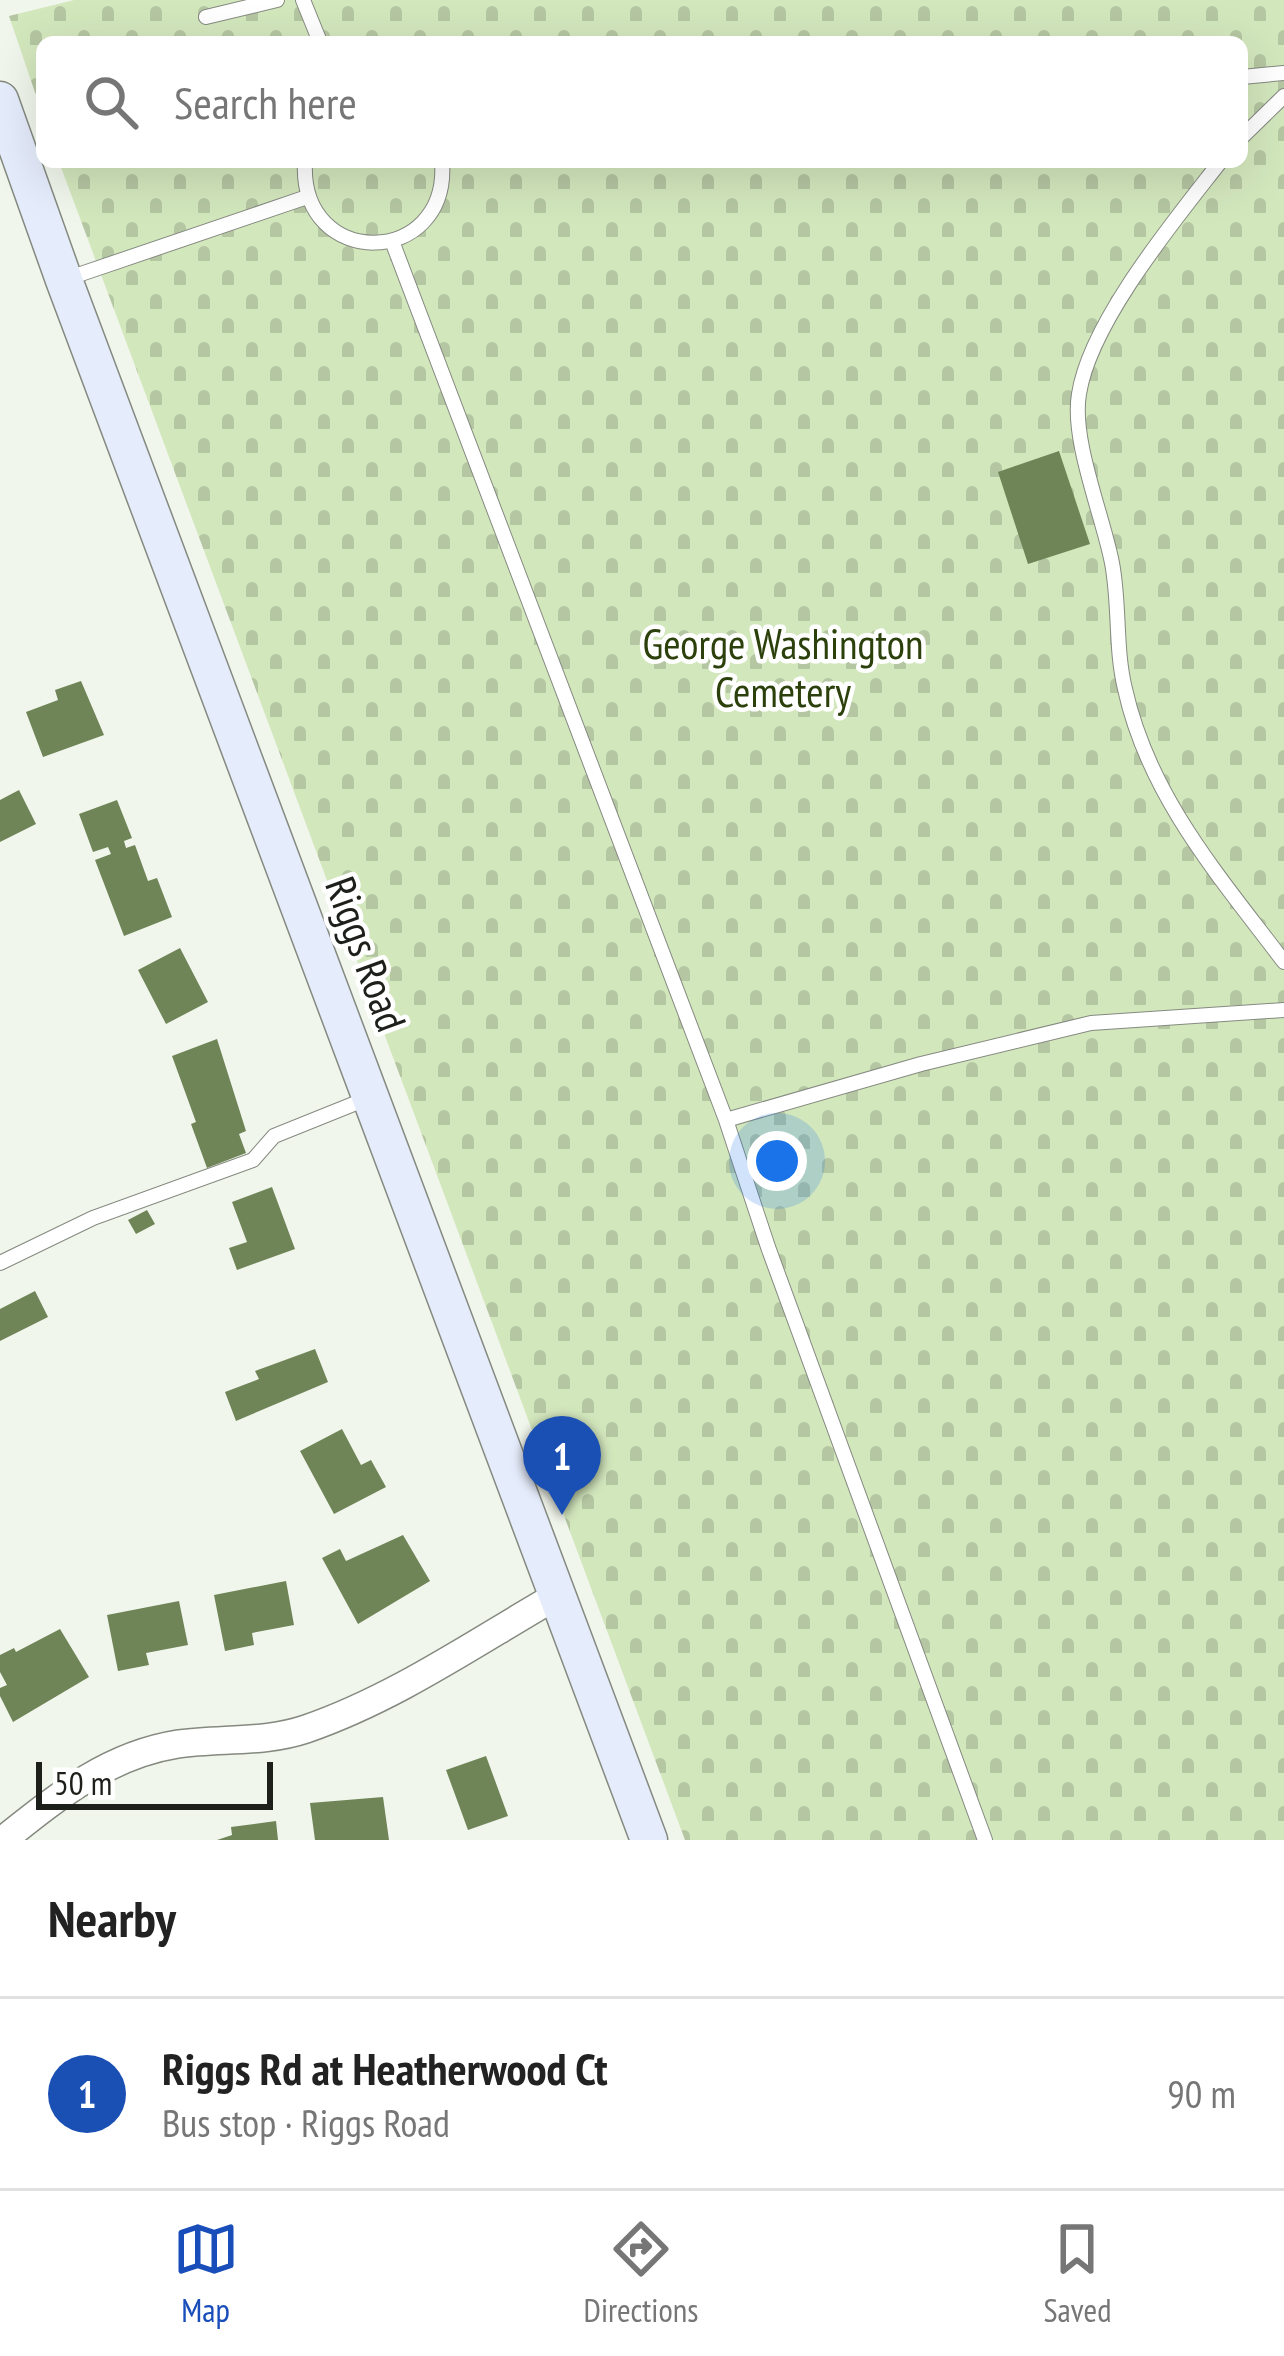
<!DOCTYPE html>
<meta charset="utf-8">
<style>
:root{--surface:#fff;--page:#f2f2f2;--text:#222;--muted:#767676;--line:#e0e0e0;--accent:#194eba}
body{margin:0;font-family:"PT Sans Narrow",sans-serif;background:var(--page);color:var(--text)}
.scale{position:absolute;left:36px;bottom:30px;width:237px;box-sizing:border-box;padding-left:12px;border:6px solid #1d1f1b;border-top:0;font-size:33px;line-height:42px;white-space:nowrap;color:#1d1f1b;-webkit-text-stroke:9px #fff;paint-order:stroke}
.you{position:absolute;left:777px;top:1161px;width:42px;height:42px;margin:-30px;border:9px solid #fff;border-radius:50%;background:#1a73e8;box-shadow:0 0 0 18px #1a73e833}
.badge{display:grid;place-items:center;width:78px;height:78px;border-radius:50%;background:var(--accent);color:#fff;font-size:39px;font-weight:700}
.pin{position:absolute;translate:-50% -99px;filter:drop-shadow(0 3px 6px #0008)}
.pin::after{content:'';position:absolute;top:63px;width:42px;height:36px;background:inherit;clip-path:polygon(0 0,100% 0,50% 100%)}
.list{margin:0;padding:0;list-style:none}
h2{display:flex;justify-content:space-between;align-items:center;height:156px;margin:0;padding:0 48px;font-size:51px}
h2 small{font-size:39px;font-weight:400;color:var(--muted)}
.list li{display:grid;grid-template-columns:78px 1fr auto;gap:36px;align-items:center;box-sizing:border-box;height:192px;padding:0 48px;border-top:3px solid var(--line)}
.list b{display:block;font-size:45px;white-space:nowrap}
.list p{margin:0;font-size:39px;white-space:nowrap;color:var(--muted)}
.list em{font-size:39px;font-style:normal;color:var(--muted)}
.icon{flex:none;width:66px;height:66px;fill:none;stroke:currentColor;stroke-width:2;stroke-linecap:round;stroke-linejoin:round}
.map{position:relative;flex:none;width:1284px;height:1840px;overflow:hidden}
.search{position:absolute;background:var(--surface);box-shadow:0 12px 48px #0002;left:36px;right:36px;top:36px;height:132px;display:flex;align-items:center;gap:30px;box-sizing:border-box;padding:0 42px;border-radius:18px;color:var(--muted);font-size:45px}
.sheet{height:348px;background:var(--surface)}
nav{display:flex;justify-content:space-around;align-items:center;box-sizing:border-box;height:168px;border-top:3px solid var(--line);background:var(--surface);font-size:33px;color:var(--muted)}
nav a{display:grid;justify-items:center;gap:6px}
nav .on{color:var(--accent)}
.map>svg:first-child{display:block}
</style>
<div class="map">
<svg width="1284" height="1840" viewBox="0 0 1284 1840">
<defs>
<pattern id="cemetery-stones" width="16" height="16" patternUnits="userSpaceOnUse" patternTransform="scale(3)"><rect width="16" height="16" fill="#d3e7bd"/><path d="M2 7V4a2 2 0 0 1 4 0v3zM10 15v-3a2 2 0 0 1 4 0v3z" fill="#b5c6a2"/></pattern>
</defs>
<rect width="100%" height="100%" fill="#f1f6ec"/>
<!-- cemetery -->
<path fill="url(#cemetery-stones)" d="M74 0H1284V1840H685L59 162H1242V42H42V113L9 16Z"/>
<!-- building -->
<path fill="#6f8457" d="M1059 451 1090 544 1028 564 998 472Z
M81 681 104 735 43 757 26 712 58 700 55 690Z
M19 790 36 824 0 842V800Z
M117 800 132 838 124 841 126 848 135 845 148 881 157 878 172 917 124 936 95 860 111 854 108 847 93 852 79 814Z
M180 948 208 1002 166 1024 138 970Z
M217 1039 246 1131 239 1134 246 1153 207 1168 191 1124 196 1122 172 1056Z
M272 1187 295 1249 237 1270 229 1248 247 1242 232 1202Z
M147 1210 155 1224 136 1234 128 1220Z
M35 1291 48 1317 0 1341V1309Z
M315 1349 328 1382 236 1421 225 1392 259 1379 255 1371Z
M342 1429 361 1465 371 1460 386 1487 334 1514 300 1451Z
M403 1535 430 1581 358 1624 322 1558 340 1549 346 1561Z
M286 1581 294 1625 252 1633 254 1645 225 1651 214 1595Z
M179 1601 188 1645 146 1653 149 1665 118 1671 107 1615Z
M60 1629 89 1677 13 1722 0 1696V1688L7 1685 0 1672V1655L14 1648 16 1652Z
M486 1756 508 1816 468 1830 446 1770Z
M383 1797 389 1840H315L310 1803Z
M276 1821 278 1840H217L232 1835 231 1827Z"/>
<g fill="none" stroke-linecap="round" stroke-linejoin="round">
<defs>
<path id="service" d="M303 0 320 42
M206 17 277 0
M1242 77 1284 73
M1242 137 1284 96
M305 162C299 271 450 268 442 162
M1220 162C1175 220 1090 322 1079 394 1071 440 1103 516 1112 563 1120 605 1115 648 1125 689 1149 797 1220 877 1284 962
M392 241 726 1120 768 1247 985 1840
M69 278 307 197
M726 1120 921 1064 1091 1023 1284 1010
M0 1263 93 1218 253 1160 274 1136 366 1099"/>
<path id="minor" d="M3 1840C57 1797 108 1755 178 1744 221 1738 265 1743 306 1729 396 1698 476 1642 558 1595"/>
<path id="secondary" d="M0 100 64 280 649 1840"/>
</defs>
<!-- service casing -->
<use href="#service" stroke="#858a80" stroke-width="16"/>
<!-- minor casing -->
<use href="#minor" stroke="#858a80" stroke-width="30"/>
<!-- secondary casing -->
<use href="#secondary" stroke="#858a80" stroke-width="39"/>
<!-- service -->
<use href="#service" stroke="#fff" stroke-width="14"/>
<!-- minor -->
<use href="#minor" stroke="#fff" stroke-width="27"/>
<!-- secondary -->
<use href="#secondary" stroke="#e5ecfb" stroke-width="36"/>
</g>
<g text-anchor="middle" stroke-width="9" stroke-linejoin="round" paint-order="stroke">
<!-- park labels -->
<g font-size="42" fill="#2c400c" stroke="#fff">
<text x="783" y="659">George Washington<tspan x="783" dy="48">Cemetery</tspan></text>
</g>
<!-- street labels -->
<g font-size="42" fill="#1d1f1b" stroke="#fff">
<text transform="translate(366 954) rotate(70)" y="15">Riggs Road</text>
</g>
</g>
</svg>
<div class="scale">50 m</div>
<div class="you"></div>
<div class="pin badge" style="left:562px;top:1515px;background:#1a4fb4">1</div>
<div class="search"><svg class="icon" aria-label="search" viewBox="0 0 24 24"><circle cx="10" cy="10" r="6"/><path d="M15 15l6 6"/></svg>Search here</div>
</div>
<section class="sheet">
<h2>Nearby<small></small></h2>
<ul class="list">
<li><span class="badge" style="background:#1a4fb4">1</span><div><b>Riggs Rd at Heatherwood Ct</b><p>Bus stop · Riggs Road</p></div><em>90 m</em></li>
</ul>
</section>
<nav>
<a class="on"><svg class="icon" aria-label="map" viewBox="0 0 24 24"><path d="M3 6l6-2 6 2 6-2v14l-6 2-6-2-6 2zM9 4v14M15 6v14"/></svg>Map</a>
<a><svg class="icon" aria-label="directions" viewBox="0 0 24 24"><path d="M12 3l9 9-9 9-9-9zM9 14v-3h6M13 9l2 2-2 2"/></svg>Directions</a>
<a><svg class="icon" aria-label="saved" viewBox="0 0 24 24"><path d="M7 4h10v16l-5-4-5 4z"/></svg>Saved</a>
</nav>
